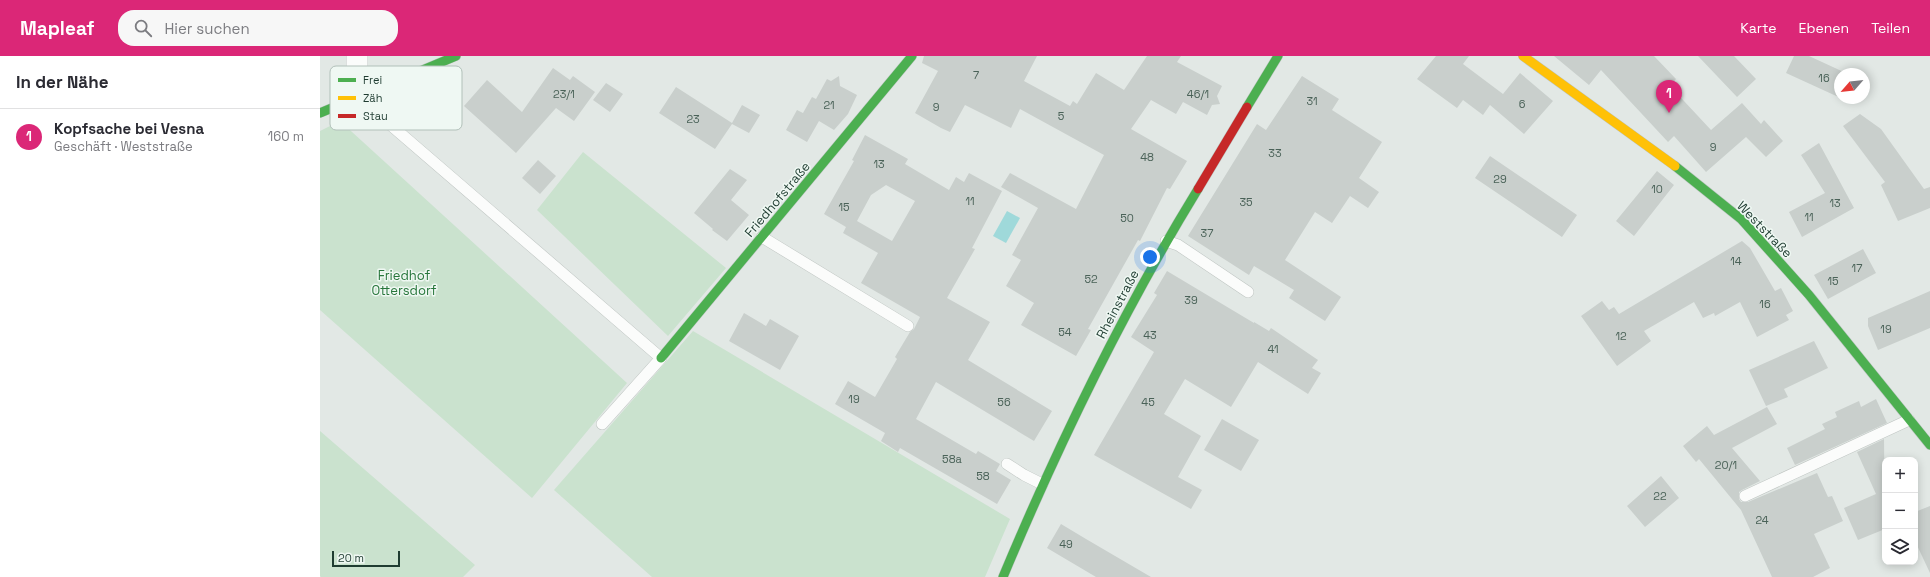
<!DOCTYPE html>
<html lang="de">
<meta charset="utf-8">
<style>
:root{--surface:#fff;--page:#f7f7f7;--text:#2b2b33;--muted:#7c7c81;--line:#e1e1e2;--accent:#db2777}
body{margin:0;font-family:"Space Grotesk",sans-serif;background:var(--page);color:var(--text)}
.controls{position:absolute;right:12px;bottom:12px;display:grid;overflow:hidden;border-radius:8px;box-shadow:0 2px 10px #0003}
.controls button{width:36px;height:36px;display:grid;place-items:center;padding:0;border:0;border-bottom:1px solid var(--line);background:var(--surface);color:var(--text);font:20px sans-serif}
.compass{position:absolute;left:1514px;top:12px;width:36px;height:36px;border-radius:50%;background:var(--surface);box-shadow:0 2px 10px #0003;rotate:242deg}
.scale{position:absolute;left:12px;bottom:10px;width:68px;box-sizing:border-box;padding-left:4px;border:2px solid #1f3c31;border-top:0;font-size:11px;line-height:14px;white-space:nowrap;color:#1f3c31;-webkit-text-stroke:3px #eff8f3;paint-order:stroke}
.you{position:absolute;left:830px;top:201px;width:14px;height:14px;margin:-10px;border:3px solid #fff;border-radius:50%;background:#1a73e8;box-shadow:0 0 0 6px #1a73e833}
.badge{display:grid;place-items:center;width:26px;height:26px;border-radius:50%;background:var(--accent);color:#fff;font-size:13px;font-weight:700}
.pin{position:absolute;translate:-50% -33px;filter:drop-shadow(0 1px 2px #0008)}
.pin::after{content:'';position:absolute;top:21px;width:14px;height:12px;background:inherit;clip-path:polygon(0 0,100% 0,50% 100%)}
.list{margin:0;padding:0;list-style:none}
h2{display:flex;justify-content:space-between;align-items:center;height:52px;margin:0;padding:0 16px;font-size:17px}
h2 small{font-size:13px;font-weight:400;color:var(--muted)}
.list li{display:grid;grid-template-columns:26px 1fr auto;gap:12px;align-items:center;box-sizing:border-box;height:56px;padding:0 16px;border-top:1px solid var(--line)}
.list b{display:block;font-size:15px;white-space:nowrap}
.list p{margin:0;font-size:13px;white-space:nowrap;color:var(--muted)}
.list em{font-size:13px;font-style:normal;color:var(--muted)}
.icon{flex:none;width:22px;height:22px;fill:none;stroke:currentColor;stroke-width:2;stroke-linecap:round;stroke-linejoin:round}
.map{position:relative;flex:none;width:1610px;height:521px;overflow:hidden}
header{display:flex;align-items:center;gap:24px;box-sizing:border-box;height:56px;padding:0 20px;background:var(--accent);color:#fff}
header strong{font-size:19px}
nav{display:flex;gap:22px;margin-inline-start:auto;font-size:14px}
.search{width:280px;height:36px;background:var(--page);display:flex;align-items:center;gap:10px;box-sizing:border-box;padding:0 14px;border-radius:16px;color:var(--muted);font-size:15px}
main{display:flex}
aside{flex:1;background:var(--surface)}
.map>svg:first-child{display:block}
</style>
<header>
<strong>Mapleaf</strong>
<div class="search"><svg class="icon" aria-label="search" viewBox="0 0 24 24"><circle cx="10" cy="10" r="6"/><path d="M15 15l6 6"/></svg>Hier suchen</div>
<nav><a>Karte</a><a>Ebenen</a><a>Teilen</a></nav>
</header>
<main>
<aside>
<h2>In der Nähe<small></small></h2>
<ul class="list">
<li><span class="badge">1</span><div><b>Kopfsache bei Vesna</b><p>Geschäft · Weststraße</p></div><em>160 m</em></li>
</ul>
</aside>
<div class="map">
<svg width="1610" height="521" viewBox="0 0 1610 521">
<rect width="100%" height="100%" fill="#e2e8e5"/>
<!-- green -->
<path fill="#cae2ce" d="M20 65 307 327 212 442 0 254V75Z
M263 96 406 212 348 280 217 154Z
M373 275 690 463 665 521H332L234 434Z
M0 375 155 509 143 521H1L0 520Z"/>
<!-- water -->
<path fill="#9fd9da" d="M687 155 700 162 686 187 673 180Z"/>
<!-- building -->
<path fill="#c9cfcc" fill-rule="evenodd" d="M604 0H717L704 25 750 50 753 45 757 48 776 17 804 34 827 0H861L857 6 902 30 897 40 900 48 892 49 887 59 863 46 856 58 831 44 811 73 867 105 850 133 847 132 820 185 818 184 768 273 771 274 756 300 701 269 714 247 686 230 701 204 692 199 718 152 681 131 690 117 756 153 784 99 700 53 691 72 645 49 630 76 621 72 595 57 618 15 602 7Z
M1116 0H1149L1143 8 1183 38 1200 17 1233 45 1204 78 1170 49 1163 59 1143 44 1137 52 1097 23Z
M1234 0H1334L1356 23 1350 30 1391 74 1422 47 1441 68 1444 64 1463 85 1446 101 1426 81 1386 116 1354 80 1348 86 1281 14 1269 29Z
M1378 0H1414L1436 23 1417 41Z
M1474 0H1489L1528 18H1520V42H1526L1525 44 1466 17Z
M233 12 250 24 253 20 275 36 254 65 236 52 196 97 144 50 167 24 202 56Z
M519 20 520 30 537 39 528 58 514 74 499 65 487 86 466 74 477 54 483 57 492 41 496 43 507 23 511 25Z
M982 20 1019 43 1012 54 1062 86 1039 122 1059 136 1048 152 1030 140 1012 167 995 156 965 204 1021 241 1005 265 969 242 974 234 934 210 929 219 868 180 937 68 946 74Z
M286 27 303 38 290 56 273 44Z
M356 31 412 67 422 49 440 59 429 77 412 68 395 93 339 57Z
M1540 58 1561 73 1604 133 1610 131V152L1578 165 1561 129 1565 126 1523 70Z
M545 79 588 103 585 108 629 134 636 121 644 126 649 117 682 135 652 192 655 193 627 242 670 266 648 304 732 355 714 385 616 326 596 363 656 398 658 395 680 408 676 415 691 424 677 448 580 392 578 396 561 385 565 377 515 348 528 325 555 341 577 303 575 301 590 276 594 273 600 261 541 227 558 197 523 177 526 171 504 158 534 105 532 104ZM566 129 595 145 572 185 537 165 551 139Z
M1499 87 1534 152 1482 181 1469 156 1505 137 1481 99Z
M1170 100 1257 159 1242 181 1155 122Z
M218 104 236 120 220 138 202 122Z
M410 113 427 124 411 144 429 159 407 185 392 174 393 173 374 157Z
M1337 115 1354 129 1314 180 1296 165Z
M1422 185 1430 192 1455 235 1461 232 1473 255 1466 259 1469 264 1437 281 1420 246 1395 260 1394 257 1383 262 1374 246 1324 275 1331 285 1297 310 1261 260 1282 245 1289 254 1294 251 1299 258Z
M1543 193 1556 217 1508 243 1494 219Z
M847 215 934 267V266L949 275 951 272 998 304 992 312 1001 317 988 338 938 306 911 351 865 323 844 358 881 380 858 421 882 434 871 453 774 399 834 296 811 281 837 239 834 237Z
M1610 235V272L1558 294 1548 270V262Z
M424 257 446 270 450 263 479 280 460 314 409 285Z
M1494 285 1508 312 1464 333 1468 341 1446 350 1429 314Z
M1556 343 1567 367 1475 409 1467 392 1505 373 1502 368 1517 361 1515 356 1539 345 1541 351Z
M1447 351 1457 368 1412 392 1440 425 1422 434 1419 436V443L1421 446H1428L1497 417 1508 441 1512 440 1523 465 1494 478 1510 512 1493 521H1452L1421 454 1379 403 1376 406 1363 390 1387 370 1394 379Z
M902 363 939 384 921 415 884 394Z
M1564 383 1565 473 1538 484 1524 452 1556 438 1537 396Z
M1341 420 1359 442 1325 471 1307 450Z
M1610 450V517L1595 485V456Z
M741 468 766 483 831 521H776L727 492Z"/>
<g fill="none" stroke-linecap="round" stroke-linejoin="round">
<defs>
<path id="lane" d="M37 40 341 302 282 368
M442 181 588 270
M846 185 858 189 928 236
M687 408 704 419 722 428
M1425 440 1589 364"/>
<path id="street" d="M37 0V40"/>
<path id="fast" d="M927 51 958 0
M0 57 136 0
M1355 110 1421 163 1489 239 1610 389
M341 302 592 0
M683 521C739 387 802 257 878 133"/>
<path id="slow" d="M1203 0 1355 110"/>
<path id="jam" d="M878 133 927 51"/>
</defs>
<!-- lane casing -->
<use href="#lane" stroke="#bfc5c2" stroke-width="12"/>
<!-- street casing -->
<use href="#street" stroke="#bfc5c2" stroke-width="22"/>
<!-- fast casing -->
<use href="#fast" stroke="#bbc4c0" stroke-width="10"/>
<!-- slow casing -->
<use href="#slow" stroke="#bbc4c0" stroke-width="10"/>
<!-- jam casing -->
<use href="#jam" stroke="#bbc4c0" stroke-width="10"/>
<!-- lane -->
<use href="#lane" stroke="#fbfcfb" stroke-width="11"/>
<!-- street -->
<use href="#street" stroke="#fbfcfb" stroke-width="21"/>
<!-- fast -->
<use href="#fast" stroke="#4caf50" stroke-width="9"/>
<!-- slow -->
<use href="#slow" stroke="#ffc107" stroke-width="9"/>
<!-- jam -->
<use href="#jam" stroke="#c62828" stroke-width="9"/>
</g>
<g text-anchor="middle" stroke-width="3" stroke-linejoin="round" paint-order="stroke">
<!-- number labels -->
<g font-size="11" fill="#4a6258">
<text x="656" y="23">7</text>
<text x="1504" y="26">16</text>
<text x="244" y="42">23/1</text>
<text x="878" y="42">46/1</text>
<text x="992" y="49">31</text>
<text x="1202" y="52">6</text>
<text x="509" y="53">21</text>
<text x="616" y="55">9</text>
<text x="741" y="64">5</text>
<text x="373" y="67">23</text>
<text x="1393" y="95">9</text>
<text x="955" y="101">33</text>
<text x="827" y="105">48</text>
<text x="559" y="112">13</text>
<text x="1180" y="127">29</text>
<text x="1337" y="137">10</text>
<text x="650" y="149">11</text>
<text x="926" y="150">35</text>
<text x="1515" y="151">13</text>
<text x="524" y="155">15</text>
<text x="1489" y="165">11</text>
<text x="807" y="166">50</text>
<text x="887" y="181">37</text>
<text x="1416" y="209">14</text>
<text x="1537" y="216">17</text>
<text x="771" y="227">52</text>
<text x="1513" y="229">15</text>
<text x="871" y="248">39</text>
<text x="1445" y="252">16</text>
<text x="1566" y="277">19</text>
<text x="745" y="280">54</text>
<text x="830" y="283">43</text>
<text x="1301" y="284">12</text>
<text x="953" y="297">41</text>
<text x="534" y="347">19</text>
<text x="684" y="350">56</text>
<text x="828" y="350">45</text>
<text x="632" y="407">58a</text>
<text x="1406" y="413">20/1</text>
<text x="663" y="424">58</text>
<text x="1340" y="444">22</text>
<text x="1442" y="468">24</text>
<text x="746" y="492">49</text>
</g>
<!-- street labels -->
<g font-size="13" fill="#1f3c31" stroke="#eff8f3">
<text transform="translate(457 143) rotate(-50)" y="5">Friedhofstraße</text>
<text transform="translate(1445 173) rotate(46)" y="5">Weststraße</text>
<text transform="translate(797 248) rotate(-62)" y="5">Rheinstraße</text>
</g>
<!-- park labels -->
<g font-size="13" fill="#27763b" stroke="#eff8f3">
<text x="84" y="224">Friedhof<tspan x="84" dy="15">Ottersdorf</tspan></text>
</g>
</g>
<!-- legend -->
<rect x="10" y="10" width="132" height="64" rx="6" fill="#eff8f3" stroke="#b1c0b9" stroke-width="1"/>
<rect x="18" y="22" width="18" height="4" fill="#4caf50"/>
<rect x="18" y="40" width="18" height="4" fill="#ffc107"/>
<rect x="18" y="58" width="18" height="4" fill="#c62828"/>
<g font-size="11" fill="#1f3c31">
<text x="43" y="28">Frei</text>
<text x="43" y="46">Zäh</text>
<text x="43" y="64">Stau</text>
</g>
</svg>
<div class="controls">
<button>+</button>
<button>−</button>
<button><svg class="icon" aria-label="layers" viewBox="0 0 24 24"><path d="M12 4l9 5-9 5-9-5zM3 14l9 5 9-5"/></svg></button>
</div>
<svg class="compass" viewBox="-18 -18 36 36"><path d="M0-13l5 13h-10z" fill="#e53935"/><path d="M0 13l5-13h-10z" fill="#7c7c81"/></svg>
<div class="scale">20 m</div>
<div class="you"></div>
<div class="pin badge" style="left:1349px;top:57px">1</div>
</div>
</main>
